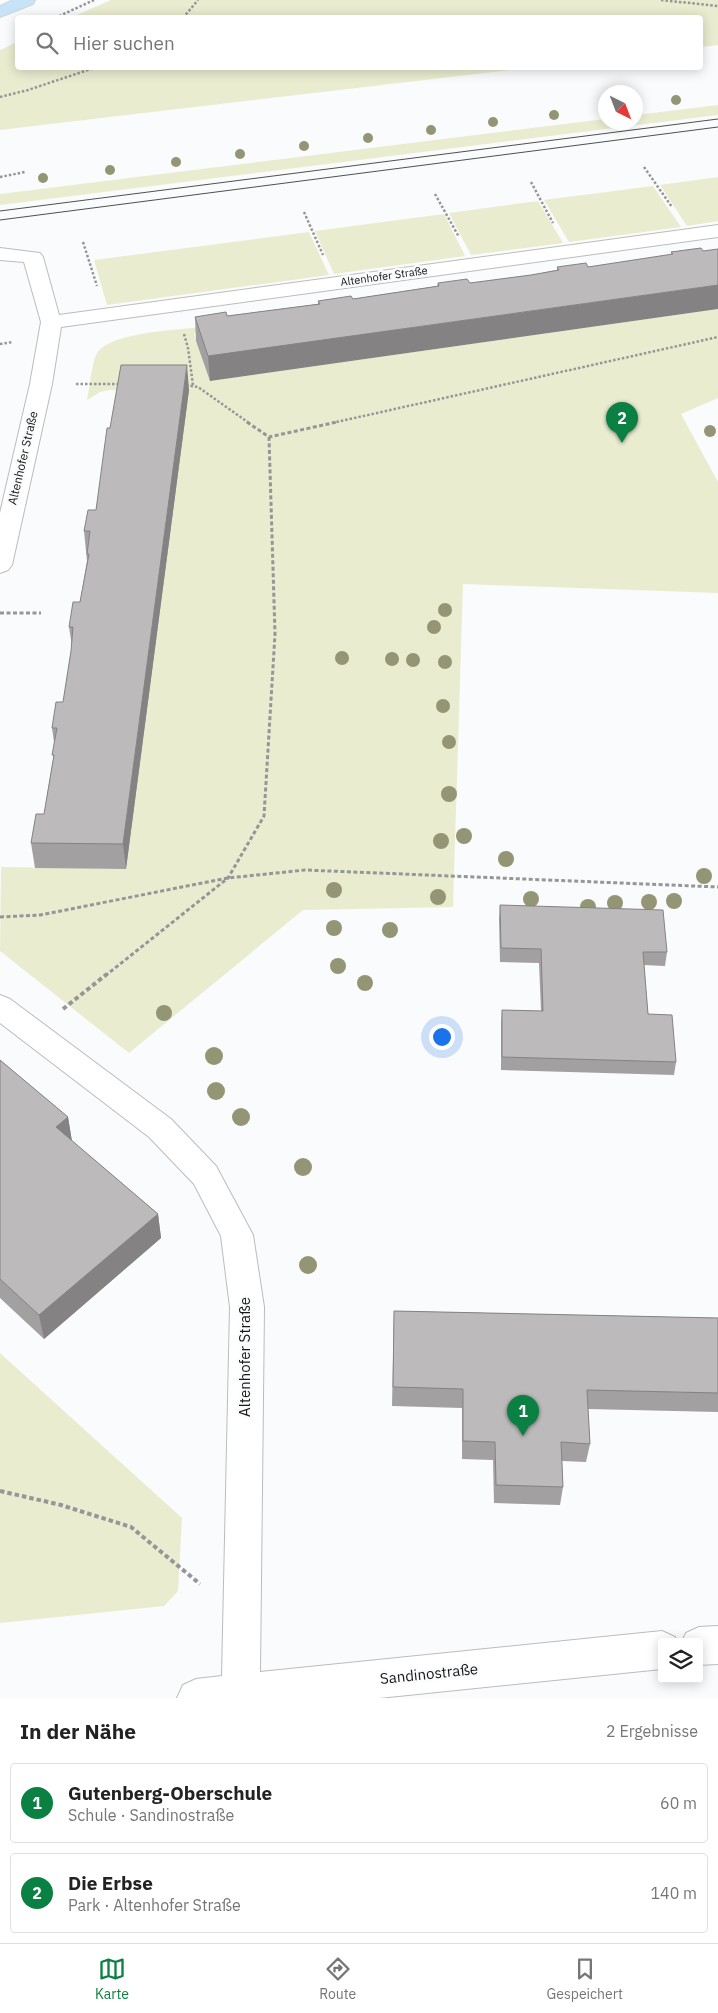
<!DOCTYPE html>
<html lang="de">
<meta charset="utf-8">
<style>
:root{--surface:#fff;--page:#f6f6f6;--text:#222;--muted:#767676;--line:#e0e0e0;--accent:#0b8043}
body{margin:0;font-family:"IBM Plex Sans",sans-serif;background:var(--page);color:var(--text)}
.controls{position:absolute;right:15px;bottom:15px;display:grid;overflow:hidden;border-radius:5px;box-shadow:0 2px 12px #0003}
.controls button{width:45px;height:45px;display:grid;place-items:center;padding:0;border:0;border-bottom:1px solid var(--line);background:var(--surface);color:var(--text);font:25px sans-serif}
.compass{position:absolute;left:598px;top:85px;width:45px;height:45px;border-radius:50%;background:var(--surface);box-shadow:0 2px 12px #0003;rotate:138deg}
.you{position:absolute;left:441px;top:1036px;width:18px;height:18px;margin:-12px;border:4px solid #fff;border-radius:50%;background:#1a73e8;box-shadow:0 0 0 8px #1a73e833}
.badge{display:grid;place-items:center;width:32px;height:32px;border-radius:50%;background:var(--accent);color:#fff;font-size:16px;font-weight:700}
.pin{position:absolute;translate:-50% -41px;filter:drop-shadow(0 1px 2px #0008)}
.pin::after{content:'';position:absolute;top:26px;width:18px;height:15px;background:inherit;clip-path:polygon(0 0,100% 0,50% 100%)}
.list{margin:0;padding:0;list-style:none}
h2{display:flex;justify-content:space-between;align-items:center;height:65px;margin:0;padding:0 20px;font-size:21px}
h2 small{font-size:16px;font-weight:400;color:var(--muted)}
.list li{display:grid;grid-template-columns:32px 1fr auto;gap:15px;align-items:center;box-sizing:border-box;height:80px;margin:0 10px 10px;padding:0 10px;border:1px solid var(--line);border-radius:5px}
.list b{display:block;font-size:19px;white-space:nowrap}
.list p{margin:0;font-size:16px;white-space:nowrap;color:var(--muted)}
.list em{font-size:16px;font-style:normal;color:var(--muted)}
.icon{flex:none;width:28px;height:28px;fill:none;stroke:currentColor;stroke-width:2;stroke-linecap:round;stroke-linejoin:round}
.map{position:relative;flex:none;width:718px;height:1698px;overflow:hidden}
.search{position:absolute;background:var(--surface);box-shadow:0 2px 12px #0003;left:15px;right:15px;top:15px;height:55px;display:flex;align-items:center;gap:12px;box-sizing:border-box;padding:0 18px;border-radius:5px;color:var(--muted);font-size:19px}
.sheet{height:245px;background:var(--surface)}
nav{display:flex;justify-content:space-around;align-items:center;box-sizing:border-box;height:70px;border-top:1px solid var(--line);background:var(--surface);font-size:14px;color:var(--muted)}
nav a{display:grid;justify-items:center;gap:2px}
nav .on{color:var(--accent)}
.map>svg:first-child{display:block}
</style>
<div class="map">
<svg width="718" height="1698" viewBox="0 0 718 1698">
<rect width="100%" height="100%" fill="#fafbfc"/>
<!-- green -->
<path fill="#eaecd0" d="M111 0H718V45L701 47 700 18 72 17Z
M17 42 18 68H526L0 130V50Z
M718 105V115L0 205V194L605 119 606 122H636V115Z
M718 177V221L687 226 660 185Z
M653 186 681 227 569 242 544 200Z
M538 201 563 243 471 255 449 213Z
M444 214 465 256 334 274 315 231Z
M309 232 329 275 107 305 94 260Z
M718 309V398L681 414 718 482V593L463 584 453 907 303 910 129 1053 0 951 1 867 126 869 189 391 110 390 100 392 87 400C90 386 91 368 96 355 107 332 179 330 202 327L194 334 210 381Z
M0 1353 182 1518 178 1591 164 1606 0 1623Z"/>
<g fill="none" stroke-linecap="round" stroke-linejoin="round">
<defs>
<path id="minor" d="M718 225V237L61 327 52 384 12 565 8 570 0 573V513L30 384 41 322 24 262 0 260V248L40 253 43 257 59 315Z
M0 995 10 999 171 1119 216 1166 253 1235 264 1307 260 1672 662 1631 675 1637 677 1642H662V1669L379 1698H177L183 1685 196 1679 222 1676 230 1307 221 1236 194 1184 149 1137 0 1023Z
M718 1626V1664L699 1665V1642H682L686 1633 699 1627Z"/>
<path id="major" d="M13 0H35L33 4 0 17V6Z"/>
</defs>
<!-- minor casing -->
<use href="#minor" stroke="#bbbcbd" stroke-width="2"/>
<!-- major casing -->
<use href="#major" stroke="#d5d5d5" stroke-width="2"/>
<!-- path-far2 -->
<path stroke="#959697" stroke-width="2.5" stroke-dasharray="2.5 2" stroke-linecap="butt" d="M661 0 718 6
M55 18 94 0
M183 18 198 0
M0 97 28 90 94 68
M644 167 672 207
M0 177 25 172
M531 182 553 223
M435 194 459 237
M304 212 323 255
M83 242 97 286
M184 334 188 348 193 385
M0 344 13 342
M76 384H120
M186 385 198 387 249 423
M332 423 718 337"/>
<!-- path-far1 -->
<path stroke="#959697" stroke-width="3" stroke-dasharray="4 2.5" stroke-linecap="butt" d="M247 422 269 437 337 422
M0 613H41
M0 917 40 915 228 878 305 870 718 887
M105 976 228 878 264 816 275 634 269 437"/>
<!-- path -->
<path stroke="#959697" stroke-width="4" stroke-dasharray="4.5 3" stroke-linecap="butt" d="M63 1009 107 974
M0 1491 61 1505 131 1527 200 1584"/>
<!-- minor -->
<use href="#minor" fill="#fff" fill-rule="evenodd"/>
<!-- major -->
<use href="#major" fill="#c7e3f7" fill-rule="evenodd"/>
<!-- tram -->
<path stroke="#505051" stroke-width="1" d="M0 211 718 119
M0 220 718 127"/>
</g>
<!-- trees -->
<g fill="#949574">
<circle cx="676" cy="100" r="5"/>
<circle cx="554" cy="115" r="5"/>
<circle cx="493" cy="122" r="5"/>
<circle cx="431" cy="130" r="5"/>
<circle cx="368" cy="138" r="5"/>
<circle cx="304" cy="146" r="5"/>
<circle cx="240" cy="154" r="5"/>
<circle cx="176" cy="162" r="5"/>
<circle cx="110" cy="170" r="5"/>
<circle cx="43" cy="178" r="5"/>
<circle cx="710" cy="431" r="6"/>
<circle cx="445" cy="610" r="7"/>
<circle cx="434" cy="627" r="7"/>
<circle cx="342" cy="658" r="7"/>
<circle cx="392" cy="659" r="7"/>
<circle cx="413" cy="660" r="7"/>
<circle cx="445" cy="662" r="7"/>
<circle cx="443" cy="706" r="7"/>
<circle cx="449" cy="742" r="7"/>
<circle cx="449" cy="794" r="8"/>
<circle cx="464" cy="836" r="8"/>
<circle cx="441" cy="841" r="8"/>
<circle cx="506" cy="859" r="8"/>
<circle cx="704" cy="876" r="8"/>
<circle cx="334" cy="890" r="8"/>
<circle cx="438" cy="897" r="8"/>
<circle cx="531" cy="899" r="8"/>
<circle cx="674" cy="901" r="8"/>
<circle cx="649" cy="902" r="8"/>
<circle cx="615" cy="903" r="8"/>
<circle cx="588" cy="907" r="8"/>
<circle cx="334" cy="928" r="8"/>
<circle cx="390" cy="930" r="8"/>
<circle cx="338" cy="966" r="8"/>
<circle cx="365" cy="983" r="8"/>
<circle cx="164" cy="1013" r="8"/>
<circle cx="214" cy="1056" r="9"/>
<circle cx="216" cy="1091" r="9"/>
<circle cx="241" cy="1117" r="9"/>
<circle cx="303" cy="1167" r="9"/>
<circle cx="308" cy="1265" r="9"/>
</g>
<!-- wall -->
<path fill="#a2a0a0" d="M701 248 210 381 196 341 195 317 227 316 318 304V301L353 299 437 286 438 283H470L531 275 557 270V267H588L671 255V252Z
M189 390 126 869 35 868 31 843 44 814 53 760 54 742 52 728 63 702 72 646 69 627 80 602 87 561 84 531 96 510 110 428Z
M500 905 667 952 665 966 644 965 648 1014 676 1062 674 1075 501 1070V1023L502 1010 541 1011 539 963 500 962 499 919Z
M0 1060 68 1117 72 1141 158 1214 161 1238 44 1339 0 1298Z
M394 1311 718 1318V1412L588 1409 590 1444 586 1462 562 1461 563 1487 560 1505 494 1503 493 1460 462 1459V1408L392 1406Z"/>
<!-- shaded-wall -->
<path fill="#848282" d="M718 285V309L210 381 208 356Z
M187 365 189 390 126 869 123 844Z
M68 1117 72 1142 56 1127Z
M158 1214 161 1238 44 1339 39 1315Z"/>
<!-- building -->
<path fill="#bcbaba" stroke="#848282" d="M701 248 703 251 718 249V285L208 356 195 317 226 312 227 316 320 304 318 301 351 296 353 299 439 286 438 283 467 279 470 283 531 275 559 270 557 267 586 263 588 267 673 254 671 252Z
M121 365H187L123 844 31 843 36 814H44L54 755H52L57 728H52L56 702H63L71 651 73 627H69L73 602H80L89 554H87L90 531H84L88 510H96L107 428H110Z
M500 905 663 910 667 952H643L648 1014 672 1015 676 1062 502 1057V1010L543 1011 541 949 501 948Z
M0 1060 68 1117 56 1127 158 1214 39 1315 0 1279Z
M394 1311 718 1318V1393L587 1390 590 1444 561 1442 563 1487 496 1485 495 1442 463 1441V1389L393 1387Z"/>
<g text-anchor="middle" stroke-width="5" stroke-linejoin="round" paint-order="stroke">
<!-- far-street labels -->
<g font-size="11" fill="#171718" stroke="#fafbfc">
<text transform="translate(384 276) rotate(-8)" y="4">Altenhofer Straße</text>
</g>
<!-- street labels -->
<g font-size="12" fill="#171718" stroke="#fafbfc">
<text transform="translate(23 458) rotate(-77)" y="4">Altenhofer Straße</text>
</g>
<!-- near-street labels -->
<g font-size="15" fill="#171718" stroke="#fafbfc">
<text transform="translate(245 1357) rotate(-90)" y="5">Altenhofer Straße</text>
<text transform="translate(429 1674) rotate(-6)" y="5">Sandinostraße</text>
</g>
</g>
</svg>
<div class="controls">
<button><svg class="icon" aria-label="layers" viewBox="0 0 24 24"><path d="M12 4l9 5-9 5-9-5zM3 14l9 5 9-5"/></svg></button>
</div>
<svg class="compass" viewBox="-18 -18 36 36"><path d="M0-13l5 13h-10z" fill="#e53935"/><path d="M0 13l5-13h-10z" fill="#767676"/></svg>
<div class="you"></div>
<div class="pin badge" style="left:523px;top:1436px">1</div>
<div class="pin badge" style="left:622px;top:443px">2</div>
<div class="search"><svg class="icon" aria-label="search" viewBox="0 0 24 24"><circle cx="10" cy="10" r="6"/><path d="M15 15l6 6"/></svg>Hier suchen</div>
</div>
<section class="sheet">
<h2>In der Nähe<small>2 Ergebnisse</small></h2>
<ul class="list">
<li><span class="badge">1</span><div><b>Gutenberg-Oberschule</b><p>Schule · Sandinostraße</p></div><em>60 m</em></li>
<li><span class="badge">2</span><div><b>Die Erbse</b><p>Park · Altenhofer Straße</p></div><em>140 m</em></li>
</ul>
</section>
<nav>
<a class="on"><svg class="icon" aria-label="map" viewBox="0 0 24 24"><path d="M3 6l6-2 6 2 6-2v14l-6 2-6-2-6 2zM9 4v14M15 6v14"/></svg>Karte</a>
<a><svg class="icon" aria-label="directions" viewBox="0 0 24 24"><path d="M12 3l9 9-9 9-9-9zM9 14v-3h6M13 9l2 2-2 2"/></svg>Route</a>
<a><svg class="icon" aria-label="saved" viewBox="0 0 24 24"><path d="M7 4h10v16l-5-4-5 4z"/></svg>Gespeichert</a>
</nav>
